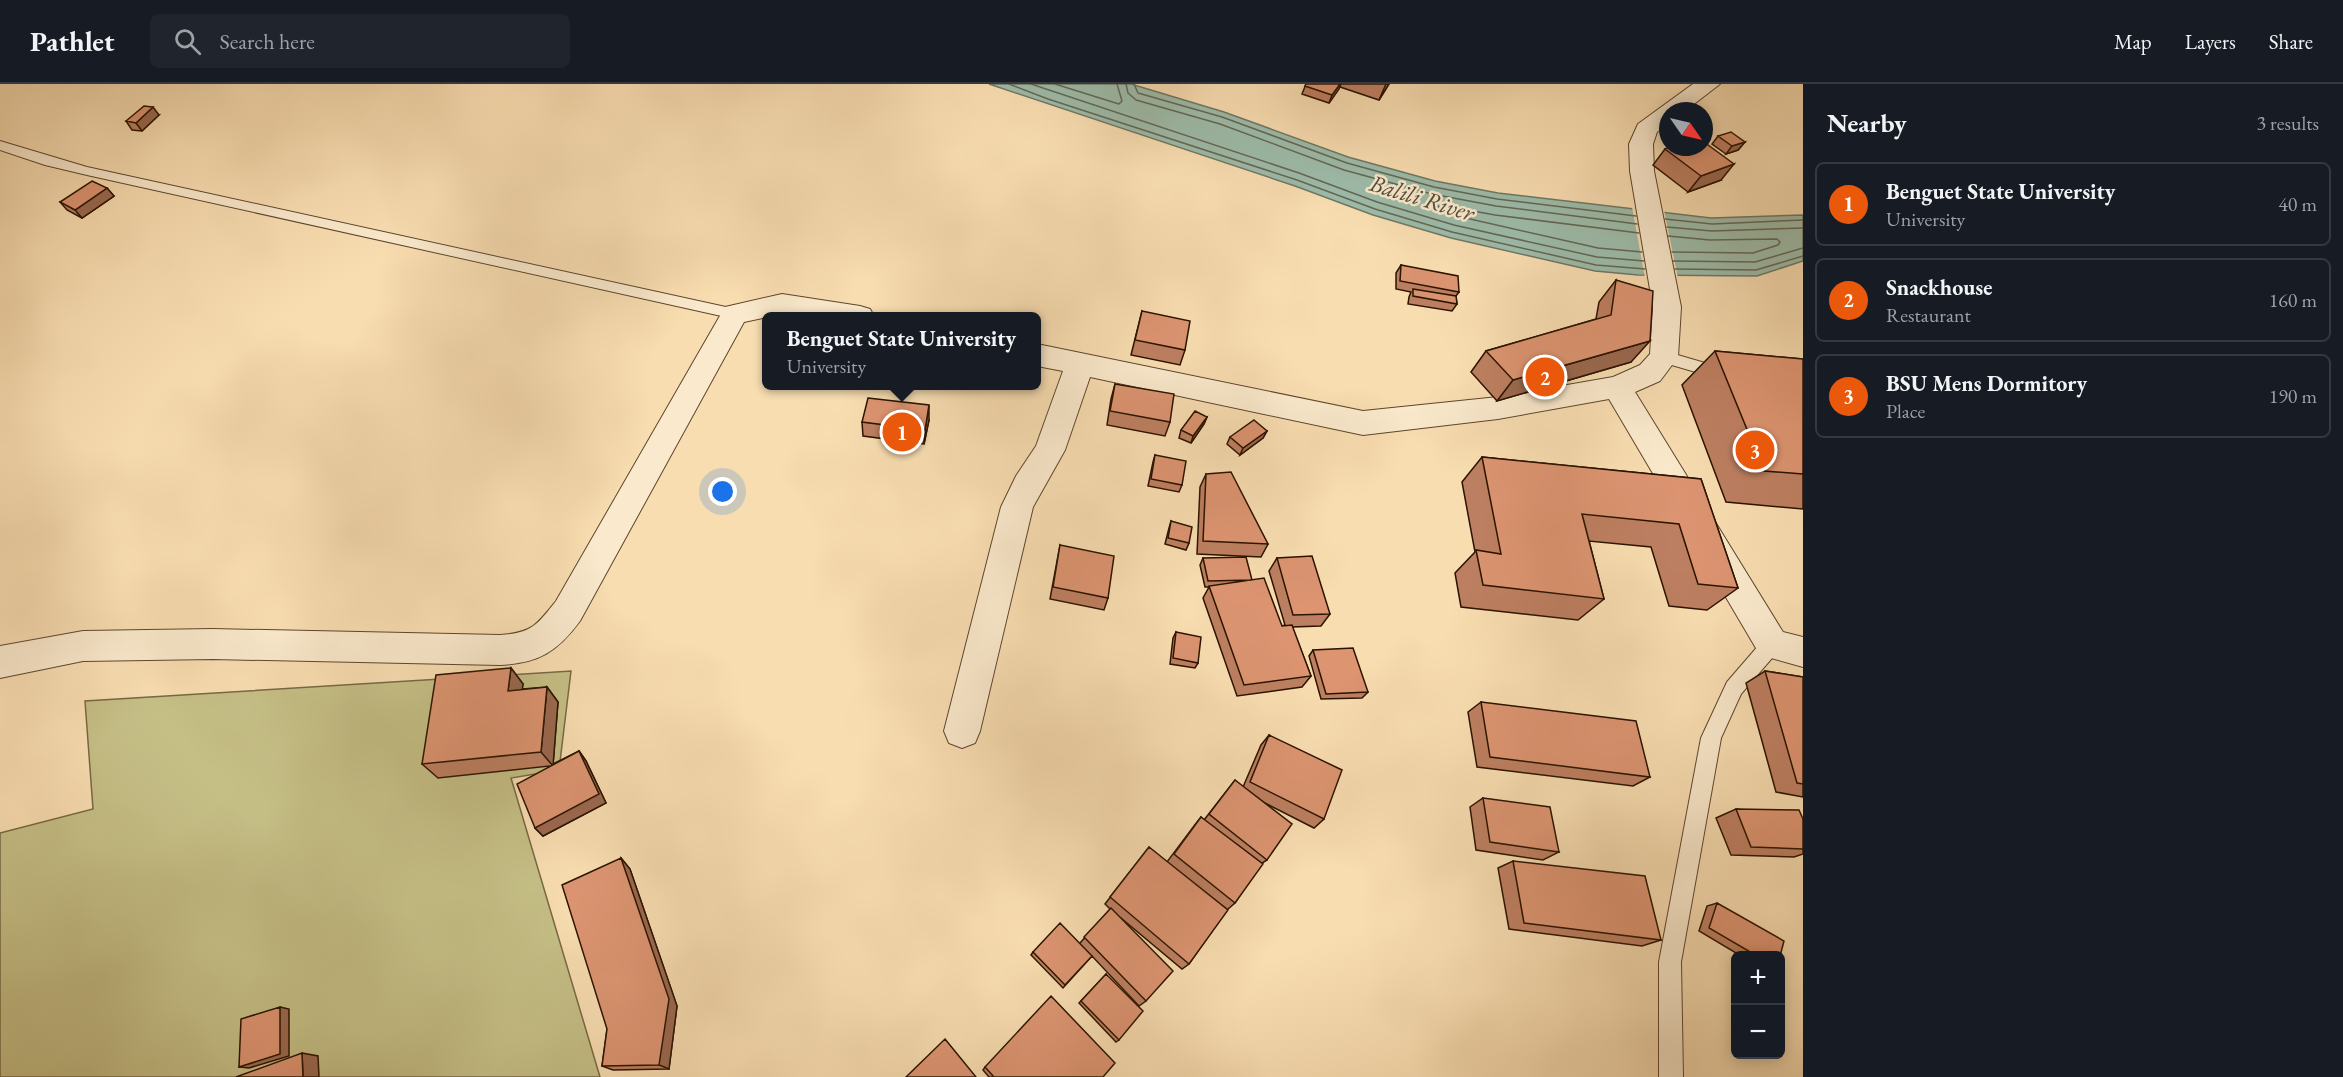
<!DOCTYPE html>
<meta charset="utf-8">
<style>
:root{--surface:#171b24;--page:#20242c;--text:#f1f3f6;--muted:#9ea1a6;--line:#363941;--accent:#ea580c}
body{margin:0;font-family:"EB Garamond",serif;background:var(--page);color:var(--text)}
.controls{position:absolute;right:18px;bottom:18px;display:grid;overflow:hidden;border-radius:9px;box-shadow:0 3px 15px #0003}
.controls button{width:54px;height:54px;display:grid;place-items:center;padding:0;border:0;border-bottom:2px solid var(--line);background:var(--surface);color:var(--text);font:30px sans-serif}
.compass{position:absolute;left:1659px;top:18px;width:54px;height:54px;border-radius:50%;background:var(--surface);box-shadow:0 3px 15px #0003;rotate:124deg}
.you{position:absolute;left:723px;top:408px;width:21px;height:21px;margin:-15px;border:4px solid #fff;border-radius:50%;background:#1a73e8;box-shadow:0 0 0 9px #1a73e833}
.badge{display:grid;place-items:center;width:39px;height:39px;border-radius:50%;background:var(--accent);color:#fff;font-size:20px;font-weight:700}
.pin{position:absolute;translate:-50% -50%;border:3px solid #fff;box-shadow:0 2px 6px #0006}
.popup{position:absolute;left:762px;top:228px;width:279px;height:78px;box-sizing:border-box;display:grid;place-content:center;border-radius:9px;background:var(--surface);filter:drop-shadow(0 2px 4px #0005);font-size:20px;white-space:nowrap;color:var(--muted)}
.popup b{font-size:22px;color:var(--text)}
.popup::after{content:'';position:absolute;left:50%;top:100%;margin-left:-12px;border:12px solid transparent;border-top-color:var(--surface)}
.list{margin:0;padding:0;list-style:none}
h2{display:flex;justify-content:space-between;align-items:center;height:78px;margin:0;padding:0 24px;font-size:26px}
h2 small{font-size:20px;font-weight:400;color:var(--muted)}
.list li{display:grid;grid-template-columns:39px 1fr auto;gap:18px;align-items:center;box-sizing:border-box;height:84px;margin:0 12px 12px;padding:0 12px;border:2px solid var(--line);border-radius:9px}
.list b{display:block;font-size:22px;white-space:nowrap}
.list p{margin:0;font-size:20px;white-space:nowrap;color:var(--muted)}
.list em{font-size:20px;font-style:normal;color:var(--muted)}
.icon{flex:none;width:33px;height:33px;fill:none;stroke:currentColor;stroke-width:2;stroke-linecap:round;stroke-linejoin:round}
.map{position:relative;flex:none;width:1803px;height:993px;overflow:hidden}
header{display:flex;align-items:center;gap:36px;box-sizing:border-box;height:84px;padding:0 30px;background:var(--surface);border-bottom:2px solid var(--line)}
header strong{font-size:28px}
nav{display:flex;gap:33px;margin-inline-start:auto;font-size:21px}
.search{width:420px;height:54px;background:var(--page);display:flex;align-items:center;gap:15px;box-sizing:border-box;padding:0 21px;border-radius:9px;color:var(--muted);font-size:22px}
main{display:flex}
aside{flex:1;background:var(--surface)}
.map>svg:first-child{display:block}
</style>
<header>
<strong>Pathlet</strong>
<div class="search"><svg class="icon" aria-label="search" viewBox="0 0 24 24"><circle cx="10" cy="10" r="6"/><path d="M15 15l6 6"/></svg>Search here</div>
<nav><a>Map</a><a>Layers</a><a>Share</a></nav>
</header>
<main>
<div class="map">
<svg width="1803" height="993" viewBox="0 0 1803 993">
<rect width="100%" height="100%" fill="#f8ddb1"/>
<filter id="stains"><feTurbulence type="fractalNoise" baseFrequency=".00333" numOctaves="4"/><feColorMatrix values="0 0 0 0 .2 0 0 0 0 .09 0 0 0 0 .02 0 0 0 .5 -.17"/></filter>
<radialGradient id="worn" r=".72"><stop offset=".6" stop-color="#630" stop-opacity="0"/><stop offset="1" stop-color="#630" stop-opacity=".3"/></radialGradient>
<!-- green -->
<path fill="#c5bf86" stroke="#786943" stroke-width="1.5" d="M571 587 559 686 511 694 600 993H0V749L93 725 85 617Z"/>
<!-- water -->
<path fill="#9dbcaa" stroke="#6f7866" stroke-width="1.5" d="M989 0H1131L1224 28 1348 73 1435 97 1498 109 1711 134 1803 131V177L1757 192 1638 191 1595 187 1451 154 1373 131 1295 102Z"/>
<!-- pier -->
<path fill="#f8ddb1" d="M1632 123 1664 126 1678 194H1645Z"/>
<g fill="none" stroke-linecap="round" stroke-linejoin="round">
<!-- shore -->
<path stroke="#646855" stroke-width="1.5" d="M1009 0 1048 15 1297 96 1375 125 1452 148 1596 181 1645 185
M1031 0 1299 89 1377 118 1454 141 1597 173 1644 177
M1055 0 1119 20 1122 17 1117 0
M1126 0 1128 9 1136 16 1220 40 1344 86 1432 110 1496 122 1637 140
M1134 0 1138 9 1222 33 1347 79 1434 103 1497 115 1636 132
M1665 135 1712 140 1803 136
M1667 143 1712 147 1803 144
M1639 149 1495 131 1440 121 1437 124 1438 127 1457 132 1598 164 1642 168
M1668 152 1710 156 1777 155 1780 158 1778 161 1753 169 1672 168
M1673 177 1755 178 1803 164
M1675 185 1756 186 1803 172"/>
<defs>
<path id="service" d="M0 57 87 83 735 225 740 226 743 230 740 234 735 235 87 91 45 81 0 66Z
M1664 267 1729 286 1731 290 1729 294 1723 296 1658 277 1656 273 1658 269Z
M1772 552 1779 554 1781 560 1779 566 1741 610 1721 654 1681 878 1683 993H1659V878L1701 654 1727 598 1765 554Z"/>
<path id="minor" d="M1693 0H1720L1685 27H1668V40L1657 48 1653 60 1654 87 1681 223 1678 273 1660 297 1635 308 1783 548 1803 553V583L1760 571 1609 315 1498 335 1363 351 1090 293 1065 366 1033 423 980 647 975 659 962 664 949 659 944 647 1001 423 1016 392 1036 362 1063 287 1037 282V260L1363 327 1498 313 1613 293 1640 281 1650 270 1653 223 1630 87 1629 60 1638 40Z
M782 210 860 222 870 225 874 232H799L782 230 744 238 580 537C557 568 539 579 500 581L213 575 83 577 0 594V562L83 547 213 545 500 551C532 549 537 541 556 517L725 223Z"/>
</defs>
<!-- service casing -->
<use href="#service" stroke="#5e462c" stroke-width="2"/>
<!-- minor casing -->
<use href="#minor" stroke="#5e462c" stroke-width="2"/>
<!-- service -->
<use href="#service" fill="#fae9cc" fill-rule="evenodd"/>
<!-- minor -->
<use href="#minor" fill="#fae9cc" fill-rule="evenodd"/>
</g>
<!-- wall -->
<path fill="#bd7f61" stroke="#2b1300" stroke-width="1.5" d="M1306 0H1389L1379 16 1340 3 1329 19 1302 10Z
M159 31 142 47 132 46 126 37Z
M1718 52 1745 58 1738 66 1726 70 1712 60Z
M1665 65 1721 96 1688 108 1653 81Z
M107 104 114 112 82 134 67 126 60 118Z
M1401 181 1459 208 1456 212 1457 220 1452 227 1408 220 1409 213 1411 208 1396 205V189Z
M1616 196 1631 278 1497 317 1471 288 1486 267 1596 235 1599 218Z
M1142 227 1185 266 1180 281 1131 271Z
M1715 267 1803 275V425L1726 418 1682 301Z
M1115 300 1170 338 1165 352 1107 341 1111 315Z
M1207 333 1204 340 1191 359 1179 354 1181 346Z
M929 336 924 360 863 352 862 338Z
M1267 347 1263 354 1240 371 1227 360 1230 353Z
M1155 371 1182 401 1179 408 1148 402 1153 378Z
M1482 373 1701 395 1738 504 1707 526 1669 522 1651 463 1589 457 1604 515 1578 536 1461 523 1455 489 1475 468 1462 398Z
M1206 390 1268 460 1261 473 1197 470 1200 403Z
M1171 437 1189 459 1186 466 1165 460 1169 444Z
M1060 461 1108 514 1104 526 1050 515Z
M1203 474 1252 496 1282 542 1285 541 1269 487 1277 474 1330 530 1321 542 1292 543 1311 592 1302 603 1237 612 1203 514 1209 503H1205L1200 481Z
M1176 548 1198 579 1195 584 1170 580 1173 554Z
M1313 566 1368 608 1362 614 1321 615 1309 572Z
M511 584 523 600 522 605 547 603 558 618 553 680 579 667 586 677 606 719 543 752 535 744 549 682 438 694 422 680Z
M1765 587 1803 593V713L1776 708 1746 599Z
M1481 618 1650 693 1633 702 1477 683 1468 628Z
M1269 651 1324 735 1314 744 1263 718 1267 776 1262 779 1235 819 1227 826 1189 880 1182 885 1122 835 1146 917 1139 922 1092 872 1063 904 1031 871 1033 868 1080 859 1110 825 1105 820 1149 763 1167 778 1194 742 1201 733 1204 736 1235 696 1243 703 1261 661Z
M1483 714 1559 768 1543 776 1476 766 1470 723Z
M1736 725 1803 735V770L1794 773 1731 771 1716 734Z
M621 774 630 785 677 922 669 985 613 986 602 982 607 945Z
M1513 777 1661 856 1642 862 1509 845 1498 784Z
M1717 819 1780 872H1741L1699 847 1707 822Z
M1106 890 1119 956 1116 958 1079 919Z
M985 983 1103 993H989L983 986Z"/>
<!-- shaded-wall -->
<path fill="#9a684f" stroke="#2b1300" stroke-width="1.5" d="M1340 0H1341L1339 5 1329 19 1332 11Z
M1386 0H1389L1379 16Z
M153 23 159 31 142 47 136 39Z
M1745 58 1738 66 1726 70 1732 62Z
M1734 80 1721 96 1688 108 1701 92Z
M107 104 114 112 82 134 75 126Z
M1650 257 1631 278 1497 317 1513 296Z
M929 321V336L924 360 925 346Z
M1207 333 1204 340 1191 359 1193 352Z
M1267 347 1263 354 1240 371 1243 364Z
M511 584 523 600 520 622 508 607Z
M547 603 558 618 553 682 541 668Z
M579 667 586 677 606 719 543 752 535 744Z
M621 774 630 785 677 922 669 985 659 981Z
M280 923 289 925V972L249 984 239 983Z
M302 969 318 972 319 993H303Z"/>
<!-- building -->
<path fill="#dc9471" stroke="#2b1300" stroke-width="1.5" d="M1306 0H1340L1332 11 1305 2Z
M144 22 153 23 136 39 126 37Z
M1731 48 1745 58 1732 62 1718 52Z
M1704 58 1734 80 1701 92 1665 65 1670 63H1704Z
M92 97 107 104 75 126 60 118Z
M1401 181 1458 192 1459 208 1400 197Z
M1616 196 1653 207 1650 257 1513 296 1486 267 1611 231Z
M1413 205 1456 212 1457 220 1413 212Z
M1142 227 1190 237 1185 266 1135 256Z
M1715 267 1803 275V390L1764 387Z
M1115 300 1174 310 1170 338 1110 327Z
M868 314 929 321 925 346 862 338Z
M1195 327 1207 333 1193 352 1181 346Z
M1254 336 1267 347 1243 364 1230 353Z
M1155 371 1186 377 1182 401 1151 395Z
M1482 373 1701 395 1738 504 1698 500 1679 440 1582 430 1604 515 1483 501 1476 466 1501 470Z
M1231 388 1268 460 1203 457 1206 390Z
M1171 437 1192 443 1189 459 1168 454Z
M1060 461 1114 472 1108 514 1053 503Z
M1312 472 1330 530 1293 531 1277 474Z
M1246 473 1252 496 1208 497 1203 474Z
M1264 494 1282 542 1292 541 1311 592 1244 601 1209 502Z
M1176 548 1201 553 1198 579 1173 574Z
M1353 564 1368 608 1326 610 1313 566Z
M511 584 508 607 547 603 541 668 422 680 436 591Z
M1765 587 1803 593V700L1797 699Z
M1481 618 1636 637 1650 693 1490 673Z
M1269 651 1342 686 1324 735 1250 698Z
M579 667 599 710 535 744 517 700Z
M1235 696 1292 740 1267 776 1209 730Z
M1483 714 1550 723 1559 768 1490 758Z
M1736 725 1799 726 1803 735V765L1751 763Z
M1201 733 1263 780 1235 819 1174 770Z
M1149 763 1228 826 1189 880 1110 813Z
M621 774 669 915 659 981 602 982 607 945 562 801Z
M1513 777 1645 792 1661 856 1524 839Z
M1717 819 1784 857 1780 872H1757L1709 844Z
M1111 824 1173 887 1146 917 1084 853Z
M1060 839 1092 872 1065 901 1033 868Z
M1106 890 1143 927 1119 956 1081 917Z
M1051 912 1115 979 1103 993H994L985 983Z
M280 923V970L239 983 241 935Z
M945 955 976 993H906Z
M302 969 303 993H236Z"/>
<g text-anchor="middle" stroke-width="5" stroke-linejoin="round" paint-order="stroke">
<!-- far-water labels -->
<g font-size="24" font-style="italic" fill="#534e3c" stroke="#fae9cc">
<text transform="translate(1422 114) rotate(17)" y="8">Balili River</text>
</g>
</g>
<rect width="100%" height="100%" filter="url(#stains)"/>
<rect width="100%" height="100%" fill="url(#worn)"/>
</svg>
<div class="controls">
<button>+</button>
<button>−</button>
</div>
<svg class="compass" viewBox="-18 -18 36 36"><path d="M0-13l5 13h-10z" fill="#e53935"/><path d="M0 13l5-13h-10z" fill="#9ea1a6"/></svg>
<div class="you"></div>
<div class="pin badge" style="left:902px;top:348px">1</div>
<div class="popup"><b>Benguet State University</b>University</div>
<div class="pin badge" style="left:1545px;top:293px">2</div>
<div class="pin badge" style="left:1755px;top:366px">3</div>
</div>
<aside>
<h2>Nearby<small>3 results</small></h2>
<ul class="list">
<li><span class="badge">1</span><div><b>Benguet State University</b><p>University</p></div><em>40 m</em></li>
<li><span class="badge">2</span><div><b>Snackhouse</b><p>Restaurant</p></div><em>160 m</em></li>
<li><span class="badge">3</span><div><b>BSU Mens Dormitory</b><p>Place</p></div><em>190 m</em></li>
</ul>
</aside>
</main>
